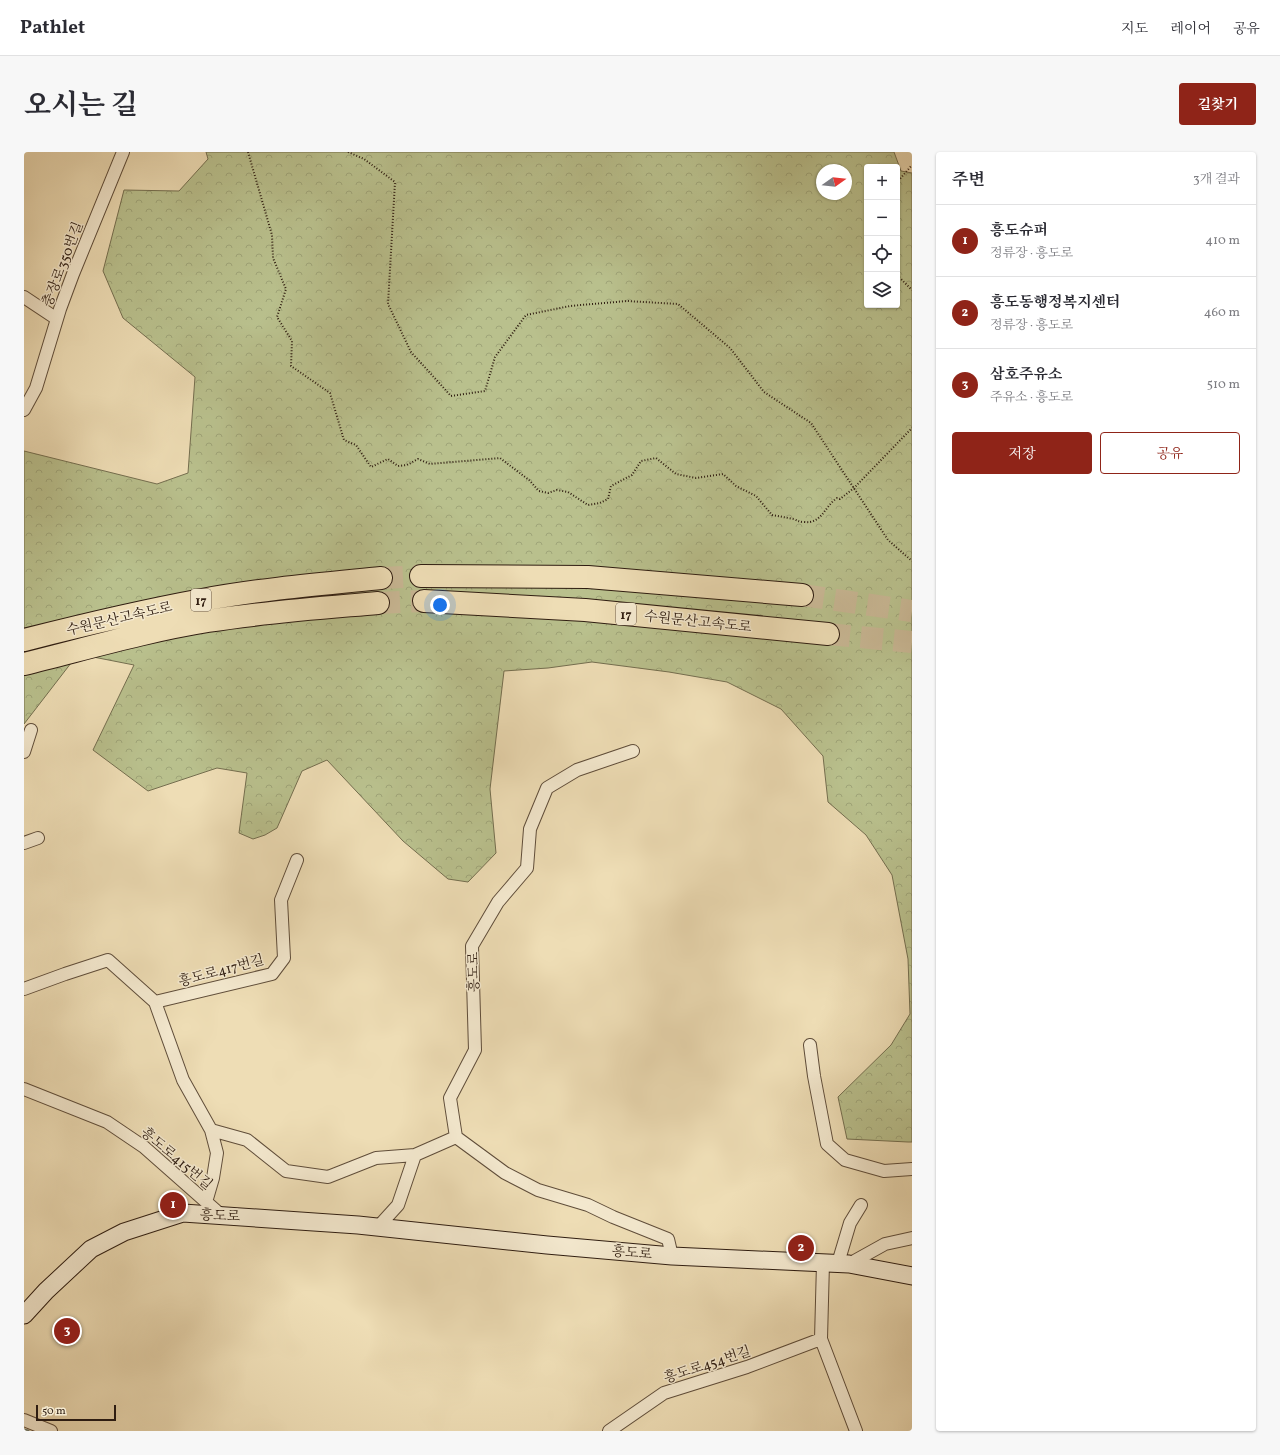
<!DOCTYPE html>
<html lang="ko">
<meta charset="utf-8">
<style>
:root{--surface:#fff;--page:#f7f7f7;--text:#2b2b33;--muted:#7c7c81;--line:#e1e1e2;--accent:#8f2418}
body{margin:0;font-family:Vollkorn,"Noto Serif KR",serif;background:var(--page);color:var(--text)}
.controls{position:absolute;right:12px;top:12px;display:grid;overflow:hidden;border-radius:4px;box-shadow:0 1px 3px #0004}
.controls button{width:36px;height:36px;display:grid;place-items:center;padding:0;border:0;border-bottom:1px solid var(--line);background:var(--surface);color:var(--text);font:20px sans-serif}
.compass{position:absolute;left:792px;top:12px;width:36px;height:36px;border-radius:50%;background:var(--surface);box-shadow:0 1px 3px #0004;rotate:75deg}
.scale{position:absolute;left:12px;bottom:10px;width:80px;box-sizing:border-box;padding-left:4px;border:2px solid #2f1d11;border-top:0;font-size:11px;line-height:14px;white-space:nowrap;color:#2f1d11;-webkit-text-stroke:3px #f4e9cf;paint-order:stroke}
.you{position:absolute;left:416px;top:453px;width:14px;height:14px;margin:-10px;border:3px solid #fff;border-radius:50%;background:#1a73e8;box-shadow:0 0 0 6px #1a73e833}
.badge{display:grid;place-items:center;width:26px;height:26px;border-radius:50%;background:var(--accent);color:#fff;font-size:13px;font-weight:700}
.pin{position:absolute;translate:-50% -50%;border:2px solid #fff;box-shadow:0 1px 4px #0006}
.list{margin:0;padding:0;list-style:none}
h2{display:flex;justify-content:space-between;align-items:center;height:52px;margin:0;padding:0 16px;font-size:17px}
h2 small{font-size:13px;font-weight:400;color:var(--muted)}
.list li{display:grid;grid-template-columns:26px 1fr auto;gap:12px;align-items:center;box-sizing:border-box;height:72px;padding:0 16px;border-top:1px solid var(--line)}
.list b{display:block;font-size:15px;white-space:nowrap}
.list p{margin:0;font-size:13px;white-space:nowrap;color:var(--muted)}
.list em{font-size:13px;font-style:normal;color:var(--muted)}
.actions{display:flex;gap:8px;padding:12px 16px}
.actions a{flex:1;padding:9px 0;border:1px solid var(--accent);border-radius:4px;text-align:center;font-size:14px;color:var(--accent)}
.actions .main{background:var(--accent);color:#fff}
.icon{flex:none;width:22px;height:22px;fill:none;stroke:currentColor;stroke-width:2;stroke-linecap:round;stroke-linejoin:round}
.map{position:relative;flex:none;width:888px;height:1279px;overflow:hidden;border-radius:4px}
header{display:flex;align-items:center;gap:24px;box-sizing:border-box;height:56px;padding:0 20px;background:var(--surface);border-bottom:1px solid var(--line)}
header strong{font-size:19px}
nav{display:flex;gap:22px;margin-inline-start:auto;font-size:14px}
.intro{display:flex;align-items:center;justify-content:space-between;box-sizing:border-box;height:96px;padding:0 24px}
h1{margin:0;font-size:28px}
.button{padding:10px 18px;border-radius:4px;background:var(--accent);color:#fff;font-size:14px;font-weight:700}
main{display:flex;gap:24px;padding:0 24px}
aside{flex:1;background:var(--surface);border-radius:4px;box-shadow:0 1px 3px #0004}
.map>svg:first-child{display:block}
</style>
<header>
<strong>Pathlet</strong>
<nav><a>지도</a><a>레이어</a><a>공유</a></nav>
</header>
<div class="intro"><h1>오시는 길</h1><a class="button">길찾기</a></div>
<main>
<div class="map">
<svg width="888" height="1279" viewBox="0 0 888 1279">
<defs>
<pattern id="forest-crowns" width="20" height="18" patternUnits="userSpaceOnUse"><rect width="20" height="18" fill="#b9c08d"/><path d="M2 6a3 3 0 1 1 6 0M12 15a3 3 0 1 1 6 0" fill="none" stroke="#9fa579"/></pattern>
</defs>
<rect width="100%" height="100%" fill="#eeddb5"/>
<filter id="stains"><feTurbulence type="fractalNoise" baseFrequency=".005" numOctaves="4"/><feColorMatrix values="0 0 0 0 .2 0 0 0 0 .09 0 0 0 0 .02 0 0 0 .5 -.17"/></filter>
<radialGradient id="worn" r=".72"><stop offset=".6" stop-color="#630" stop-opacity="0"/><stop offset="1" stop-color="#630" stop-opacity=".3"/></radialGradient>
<!-- forest -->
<path fill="url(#forest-crowns)" stroke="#746e4f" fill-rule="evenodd" d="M182 0H870L877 19 888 21V990H884L823 987 814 945 867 893 886 862 884 807 868 723 842 683 804 650 799 604 757 557 703 530 645 520 568 510 524 516 480 519 466 637 472 701 444 730 424 727 379 689 303 608 278 619 253 676 241 683 229 687 215 681 223 621 193 616 124 639 69 598 110 513 54 502 0 572V299L133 332 164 321 171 225 99 166 79 119 100 38 155 39 184 7ZM843 15H873V153H843ZM798 18H822V42H798Z"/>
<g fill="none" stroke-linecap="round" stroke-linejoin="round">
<!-- stream -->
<path stroke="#6f7c72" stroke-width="3" d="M0 1278 4 1279"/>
<!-- highway-tunnel -->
<path stroke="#c8b794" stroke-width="22" stroke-dasharray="22 11" stroke-linecap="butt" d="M357 426 397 424
M778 443 888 459
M354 451 400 449
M804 482 888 490"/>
<defs>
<path id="street" d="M0 145 33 167
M0 258 12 236 36 157 49 122 99 0
M0 600 7 578
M0 691 14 686
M0 837 41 822 84 808 131 850 159 928 187 978 223 988 262 1019 304 1025 352 1006 391 1003 432 985 426 946 451 898 448 794 474 750 503 716 506 677 523 636 553 618 609 599
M131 850 248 822 260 806 257 748 273 708
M786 893 790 924 803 992 821 1008 860 1019 888 1017
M0 937 83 970 120 995 197 1063
M432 985 481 1021 514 1038 564 1053 589 1065 644 1087 648 1104
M182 1050 189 1026 193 1001 187 978
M354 1075 374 1053 391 1003
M799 1111 797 1187 832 1279
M814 1111 826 1071 837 1053
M825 1112 861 1092 888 1086
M0 1268 27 1279
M585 1279 640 1241 723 1215 797 1187"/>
<path id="secondary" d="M0 1163 22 1139 67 1097 100 1080 159 1061 334 1073 523 1093 648 1104 825 1112 888 1124"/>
<path id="highway" d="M397 424 564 425 778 443
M400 449 561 458 804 482
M0 488C59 473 118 459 178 448 237 437 297 432 357 426
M0 512C61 497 122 479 184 469 240 460 297 456 354 451"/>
</defs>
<!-- street casing -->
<use href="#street" stroke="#5f4d3a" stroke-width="14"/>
<!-- secondary casing -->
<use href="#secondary" stroke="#2f1d11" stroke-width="19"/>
<!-- highway casing -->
<use href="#highway" stroke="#2f1d11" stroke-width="24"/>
<!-- path -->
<path stroke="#2f1d11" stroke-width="2" stroke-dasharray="1 2" stroke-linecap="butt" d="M224 0 248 83 249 106 262 137 253 165 268 189 267 214 306 241 320 288 332 293 347 315 364 307 374 314 383 313 394 307 406 312 476 306 505 328 515 339 524 341 533 338 544 340 564 353 576 351 584 347 587 334 608 323 617 309 632 306 652 322 672 326 699 322 712 334 732 344 748 363 770 367C774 369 776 370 780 370 798 372 800 355 813 346L816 347 830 336 888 276
M324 0 340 7 371 30 364 152 387 200 427 244 461 239 471 205 502 163 546 154 603 149 654 152 706 196 740 240 787 271 864 388 888 409
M873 41 875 28 888 13
M873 123 888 138"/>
<!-- street -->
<use href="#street" stroke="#f4e9cf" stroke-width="12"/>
<!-- secondary -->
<use href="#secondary" stroke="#f4e9cf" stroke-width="17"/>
<!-- highway -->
<use href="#highway" stroke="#eeddb5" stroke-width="22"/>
</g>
<g text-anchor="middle" stroke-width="3" stroke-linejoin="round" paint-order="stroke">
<!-- shield labels -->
<g fill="#f4e9cf" stroke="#6a5a4a" stroke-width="1">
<rect x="167" y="437" width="20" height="22" rx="3"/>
<rect x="592" y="451" width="20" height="22" rx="3"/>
</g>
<g font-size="13" font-weight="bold" fill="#2f1d11">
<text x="177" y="453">17</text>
<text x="602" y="467">17</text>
</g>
<!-- street labels -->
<g font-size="14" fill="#2f1d11" stroke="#f4e9cf">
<text transform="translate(38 112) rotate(-69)" y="5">충장로350번길</text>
<text transform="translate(95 466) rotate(-13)" y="5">수원문산고속도로</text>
<text transform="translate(674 469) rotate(6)" y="5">수원문산고속도로</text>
<text transform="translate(197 818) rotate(-15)" y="5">흥도로417번길</text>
<text transform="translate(449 820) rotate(-91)" y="5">흥도로</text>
<text transform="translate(153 1006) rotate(40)" y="5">흥도로415번길</text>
<text transform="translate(196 1063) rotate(3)" y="5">흥도로</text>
<text transform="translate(608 1100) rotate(5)" y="5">흥도로</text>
<text transform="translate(683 1212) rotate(-18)" y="5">흥도로454번길</text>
</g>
</g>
<rect width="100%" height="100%" filter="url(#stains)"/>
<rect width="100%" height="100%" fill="url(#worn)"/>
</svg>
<div class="controls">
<button>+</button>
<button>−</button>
<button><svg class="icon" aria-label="locate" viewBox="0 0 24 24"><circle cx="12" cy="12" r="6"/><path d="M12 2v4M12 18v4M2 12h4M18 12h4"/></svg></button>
<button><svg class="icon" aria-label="layers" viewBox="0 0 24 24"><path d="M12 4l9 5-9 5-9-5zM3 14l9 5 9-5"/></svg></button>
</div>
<svg class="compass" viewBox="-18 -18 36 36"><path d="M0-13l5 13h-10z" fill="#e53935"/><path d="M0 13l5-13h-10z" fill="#7c7c81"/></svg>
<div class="scale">50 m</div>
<div class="you"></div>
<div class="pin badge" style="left:149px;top:1053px">1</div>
<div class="pin badge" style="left:777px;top:1096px">2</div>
<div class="pin badge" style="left:43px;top:1179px">3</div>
</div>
<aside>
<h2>주변<small>3개 결과</small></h2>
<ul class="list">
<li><span class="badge">1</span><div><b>흥도슈퍼</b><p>정류장 · 흥도로</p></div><em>410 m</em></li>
<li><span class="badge">2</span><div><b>흥도동행정복지센터</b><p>정류장 · 흥도로</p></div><em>460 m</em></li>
<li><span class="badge">3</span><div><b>삼호주유소</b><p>주유소 · 흥도로</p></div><em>510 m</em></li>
</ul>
<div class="actions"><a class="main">저장</a><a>공유</a></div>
</aside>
</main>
